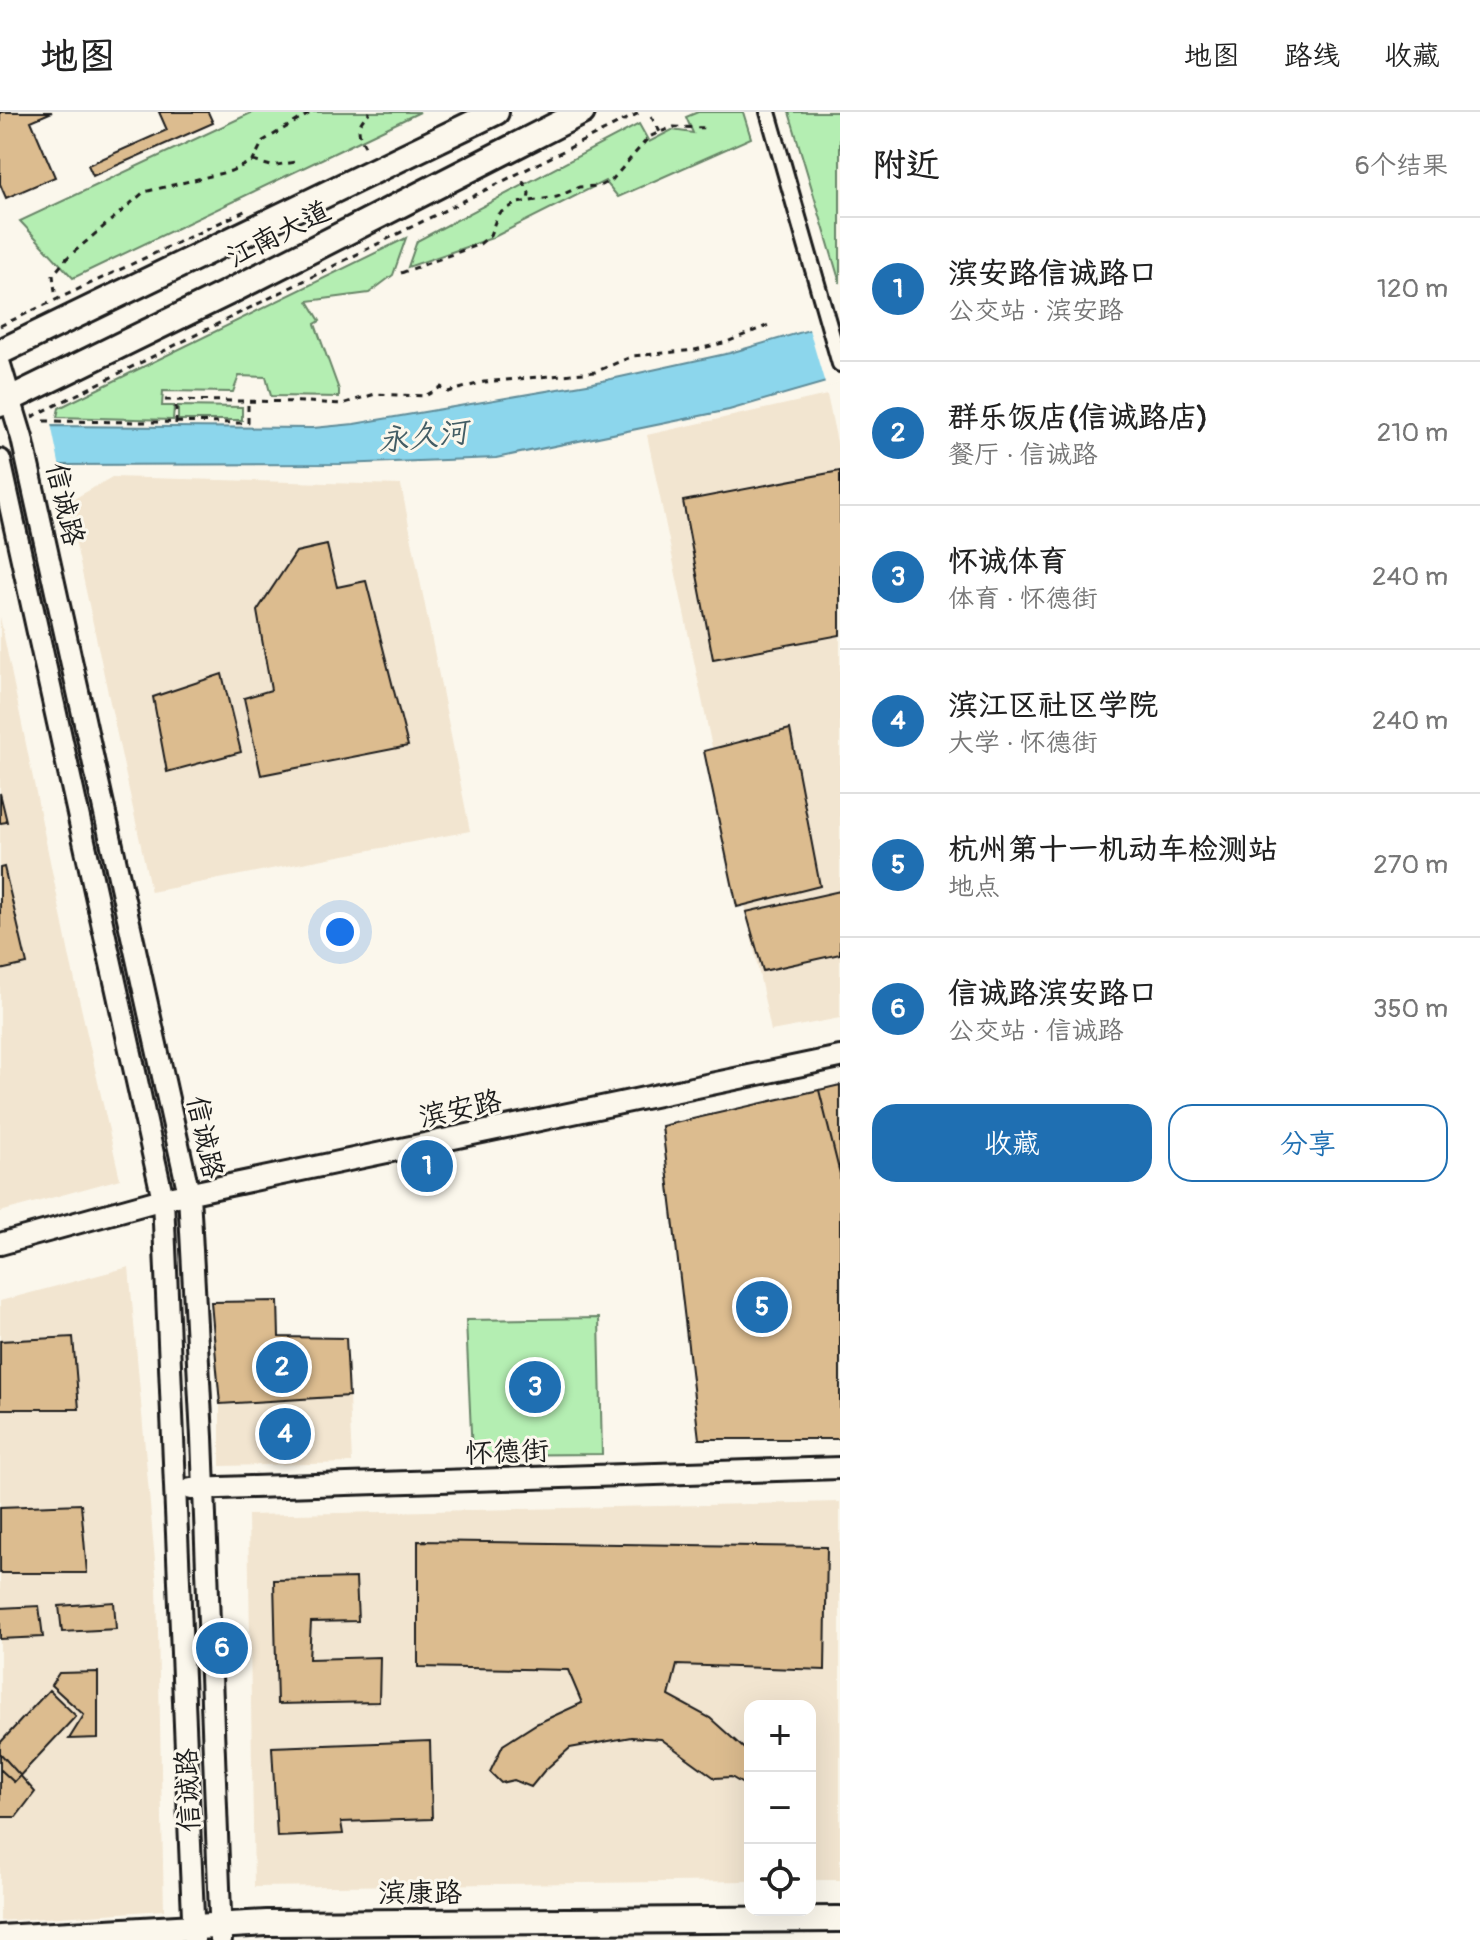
<!DOCTYPE html>
<html lang="zh">
<meta charset="utf-8">
<style>
:root{--surface:#fff;--page:#f6f6f6;--text:#222;--muted:#767676;--line:#e0e0e0;--accent:#1f6fb2}
body{margin:0;font-family:Pangolin,"LXGW WenKai TC",sans-serif;background:var(--page);color:var(--text)}
.controls{position:absolute;right:24px;bottom:24px;display:grid;overflow:hidden;border-radius:16px;box-shadow:0 8px 32px #0002}
.controls button{width:72px;height:72px;display:grid;place-items:center;padding:0;border:0;border-bottom:2px solid var(--line);background:var(--surface);color:var(--text);font:40px sans-serif}
.you{position:absolute;left:340px;top:820px;width:28px;height:28px;margin:-20px;border:6px solid #fff;border-radius:50%;background:#1a73e8;box-shadow:0 0 0 12px #1a73e833}
.badge{display:grid;place-items:center;width:52px;height:52px;border-radius:50%;background:var(--accent);color:#fff;font-size:26px;font-weight:700}
.pin{position:absolute;translate:-50% -50%;border:4px solid #fff;box-shadow:0 2px 8px #0006}
.list{margin:0;padding:0;list-style:none}
h2{display:flex;justify-content:space-between;align-items:center;height:104px;margin:0;padding:0 32px;font-size:34px}
h2 small{font-size:26px;font-weight:400;color:var(--muted)}
.list li{display:grid;grid-template-columns:52px 1fr auto;gap:24px;align-items:center;box-sizing:border-box;height:144px;padding:0 32px;border-top:2px solid var(--line)}
.list b{display:block;font-size:30px;white-space:nowrap}
.list p{margin:0;font-size:26px;white-space:nowrap;color:var(--muted)}
.list em{font-size:26px;font-style:normal;color:var(--muted)}
.actions{display:flex;gap:16px;padding:24px 32px}
.actions a{flex:1;padding:18px 0;border:2px solid var(--accent);border-radius:24px;text-align:center;font-size:28px;color:var(--accent)}
.actions .main{background:var(--accent);color:#fff}
.icon{flex:none;width:44px;height:44px;fill:none;stroke:currentColor;stroke-width:2;stroke-linecap:round;stroke-linejoin:round}
.map{position:relative;flex:none;width:840px;height:1828px;overflow:hidden}
header{display:flex;align-items:center;gap:48px;box-sizing:border-box;height:112px;padding:0 40px;background:var(--surface);border-bottom:2px solid var(--line)}
header strong{font-size:38px}
nav{display:flex;gap:44px;margin-inline-start:auto;font-size:28px}
main{display:flex}
aside{flex:1;background:var(--surface)}
.map>svg:first-child{display:block}
</style>
<header>
<strong>地图</strong>
<nav><a>地图</a><a>路线</a><a>收藏</a></nav>
</header>
<main>
<div class="map">
<svg width="840" height="1828" viewBox="0 0 840 1828">
<rect width="100%" height="100%" fill="#fbf7ec"/>
<filter id="ink" filterUnits="userSpaceOnUse"><feTurbulence type="fractalNoise" baseFrequency=".0125" numOctaves="2"/><feDisplacementMap in="SourceGraphic" scale="16" xChannelSelector="R" yChannelSelector="G"/><feConvolveMatrix kernelMatrix="1 2 1 2 8 2 1 2 1" color-interpolation-filters="sRGB"/></filter>
<g filter="url(#ink)">
<!-- built -->
<path fill="#f2e5d0" d="M827 283 840 344V906L771 919 647 323Z
M112 365 401 373 470 719 151 780 67 391Z
M0 505 70 847 120 1067 0 1100Z
M129 1155 157 1472 164 1798 0 1809V1189Z
M349 1284 352 1351 220 1354V1292Z
M840 1390V1768H810V1594H750V1769L254 1775 248 1403Z"/>
<!-- green -->
<path fill="#b4eeb2" stroke="#688567" stroke-width="2" d="M253 0H420L73 166 20 109Z
M698 0H743L751 26 618 85 605 69 492 126 408 155 417 129 639 12 649 30 672 18 693 21 686 5Z
M788 0H840V171L789 0Z
M406 126 393 163 369 181 308 189 320 209 315 212 339 278V285L271 284 266 265 239 264 233 280 163 279 162 294H174L173 308 57 305 59 296Z
M178 294 242 295V308H178Z
M599 1206 602 1342 472 1343 466 1208Z"/>
<!-- water -->
<path fill="#8cd6ec" stroke="#5f8c99" stroke-width="2" d="M840 209V266L729 298 496 346 341 352 59 353 0 338 51 314 313 316 354 312 593 271 730 241Z"/>
<!-- pier -->
<path fill="#fbf7ec" d="M840 205V270L826 275 808 214Z
M51 312 60 356 0 380V336Z"/>
<!-- building -->
<path fill="#dcbc8f" stroke="#1c1c1c" stroke-width="2" d="M0 0H52L31 9 55 65 6 86 0 72Z
M159 0H208L213 11 93 64 88 53 167 18Z
M840 359V523L713 547 683 389Z
M327 433 337 475 366 469 408 634 261 663 244 586 271 578 257 499 296 440Z
M222 562 241 640 167 660 153 585Z
M790 617 820 774 737 795 704 639Z
M0 681 7 710 0 711Z
M4 755 27 852 0 858V756Z
M840 779V842L763 859 746 800Z
M840 973V1062L819 978Z
M819 978 840 1062V1327H699L662 1014Z
M278 1189 279 1225 346 1226 349 1284 220 1292 211 1190Z
M73 1225 79 1297H0V1229Z
M81 1392 87 1461H0V1395Z
M418 1429 827 1435 825 1558 677 1553 669 1584 710 1606 750 1642V1665L743 1672 731 1665 715 1666 661 1627 631 1625 570 1636 544 1659 531 1675 514 1668 501 1671 490 1660 503 1633 536 1612 582 1591 568 1558 418 1555Z
M356 1466 358 1509 311 1510 309 1547 380 1545 379 1590 277 1592 274 1468Z
M114 1490 116 1517 62 1520 59 1494Z
M39 1494 43 1525 0 1527V1496Z
M98 1560V1626L69 1627 84 1603 51 1573 59 1561Z
M49 1578 76 1604 14 1670 0 1657V1631Z
M430 1629 432 1707 341 1710 343 1722 277 1725 272 1635Z
M0 1641 35 1680 16 1705H0Z"/>
<g fill="none" stroke-linecap="round" stroke-linejoin="round">
<defs>
<path id="street" d="M768 0 840 252"/>
<path id="secondary" d="M0 253 22 326 189 1082 202 1325 221 1828
M0 348 163 1087 194 1828
M0 1132 163 1087 840 945
M191 1377 840 1356"/>
<path id="primary" d="M0 240 496 0
M0 292 227 181 582 0
M0 1826 267 1811 840 1807"/>
</defs>
<!-- street casing -->
<use href="#street" stroke="#1c1c1c" stroke-width="20"/>
<!-- secondary casing -->
<use href="#secondary" stroke="#1c1c1c" stroke-width="26"/>
<!-- primary casing -->
<use href="#primary" stroke="#1c1c1c" stroke-width="30"/>
<!-- path -->
<path stroke="#1c1c1c" stroke-width="3" stroke-dasharray="6 6" stroke-linecap="butt" d="M651 4 660 20
M365 34C356 19 357 12 370 0
M253 49 271 54 295 50
M523 69 529 81 528 90
M401 161 480 132 490 123 498 102 517 91 557 85 579 75 600 74 612 68 649 25 660 20 674 15 708 16
M55 180 53 163 67 146 144 80 231 59 253 49 263 29 312 0
M0 214 249 97
M165 288 307 290 342 292 375 282 425 284 441 275 448 280 484 270 595 260 633 244 695 238 727 230 769 213
M32 305 641 0
M44 309 248 311V289
M176 312V288"/>
<!-- street -->
<use href="#street" stroke="#fbf7ec" stroke-width="14"/>
<!-- secondary -->
<use href="#secondary" stroke="#fbf7ec" stroke-width="20"/>
<!-- primary -->
<use href="#primary" stroke="#fbf7ec" stroke-width="24"/>
</g>
</g>
<g text-anchor="middle" stroke-width="6" stroke-linejoin="round" paint-order="stroke">
<!-- street labels -->
<g font-size="28" fill="#1c1c1c" stroke="#fbf7ec">
<text transform="translate(278 121) rotate(-27)" y="10">江南大道</text>
<text transform="translate(66 392) rotate(77)" y="10">信诚路</text>
<text transform="translate(460 996) rotate(-12)" y="10">滨安路</text>
<text transform="translate(206 1025) rotate(78)" y="10">信诚路</text>
<text transform="translate(507 1339) rotate(-2)" y="10">怀德街</text>
<text transform="translate(187 1678) rotate(-92)" y="10">信诚路</text>
<text x="420" y="1790">滨康路</text>
</g>
<!-- water labels -->
<g font-size="30" font-style="italic" fill="#435d65" stroke="#fbf7ec">
<text transform="translate(423 324) rotate(-6)" y="10">永久河</text>
</g>
</g>
</svg>
<div class="controls">
<button>+</button>
<button>−</button>
<button><svg class="icon" aria-label="locate" viewBox="0 0 24 24"><circle cx="12" cy="12" r="6"/><path d="M12 2v4M12 18v4M2 12h4M18 12h4"/></svg></button>
</div>
<div class="you"></div>
<div class="pin badge" style="left:427px;top:1054px">1</div>
<div class="pin badge" style="left:282px;top:1255px">2</div>
<div class="pin badge" style="left:535px;top:1275px">3</div>
<div class="pin badge" style="left:285px;top:1322px">4</div>
<div class="pin badge" style="left:762px;top:1195px">5</div>
<div class="pin badge" style="left:222px;top:1536px">6</div>
</div>
<aside>
<h2>附近<small>6个结果</small></h2>
<ul class="list">
<li><span class="badge">1</span><div><b>滨安路信诚路口</b><p>公交站 · 滨安路</p></div><em>120 m</em></li>
<li><span class="badge">2</span><div><b>群乐饭店(信诚路店)</b><p>餐厅 · 信诚路</p></div><em>210 m</em></li>
<li><span class="badge">3</span><div><b>怀诚体育</b><p>体育 · 怀德街</p></div><em>240 m</em></li>
<li><span class="badge">4</span><div><b>滨江区社区学院</b><p>大学 · 怀德街</p></div><em>240 m</em></li>
<li><span class="badge">5</span><div><b>杭州第十一机动车检测站</b><p>地点</p></div><em>270 m</em></li>
<li><span class="badge">6</span><div><b>信诚路滨安路口</b><p>公交站 · 信诚路</p></div><em>350 m</em></li>
</ul>
<div class="actions"><a class="main">收藏</a><a>分享</a></div>
</aside>
</main>
